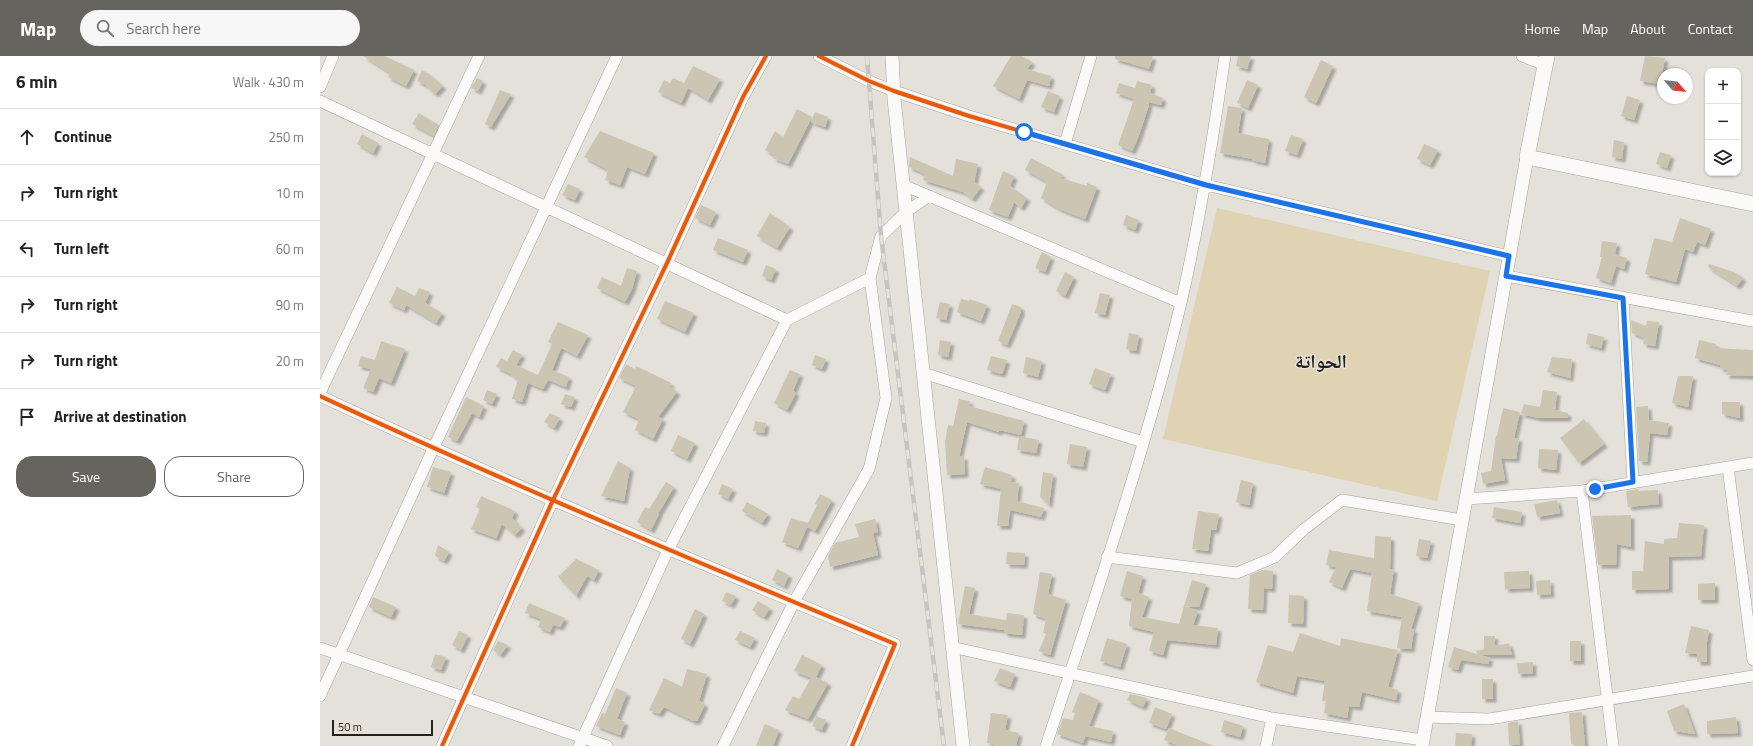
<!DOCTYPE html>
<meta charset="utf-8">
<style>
:root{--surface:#fff;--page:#f6f6f6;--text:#222;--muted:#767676;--line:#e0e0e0;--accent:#66645e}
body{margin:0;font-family:"Titillium Web","Noto Naskh Arabic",sans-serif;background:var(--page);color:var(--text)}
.controls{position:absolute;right:12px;top:12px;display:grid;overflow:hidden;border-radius:8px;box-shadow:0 1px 3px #0004}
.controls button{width:36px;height:36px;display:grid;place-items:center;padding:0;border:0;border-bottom:1px solid var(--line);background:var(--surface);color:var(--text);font:20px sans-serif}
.compass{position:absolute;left:1337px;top:12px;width:36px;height:36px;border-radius:50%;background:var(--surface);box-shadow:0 1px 3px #0004;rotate:118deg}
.scale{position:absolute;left:12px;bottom:10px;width:101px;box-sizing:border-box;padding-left:4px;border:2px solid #22211c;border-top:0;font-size:11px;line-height:14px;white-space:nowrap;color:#22211c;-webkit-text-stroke:3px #e7e2d6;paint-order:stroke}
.stop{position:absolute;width:12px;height:12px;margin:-9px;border:3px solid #1a73e8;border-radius:50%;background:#fff}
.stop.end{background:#1a73e8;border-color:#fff;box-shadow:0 1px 4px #0008}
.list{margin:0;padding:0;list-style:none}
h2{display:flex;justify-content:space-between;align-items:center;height:52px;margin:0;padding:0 16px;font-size:17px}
h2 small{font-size:13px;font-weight:400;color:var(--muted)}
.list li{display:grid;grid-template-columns:26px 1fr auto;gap:12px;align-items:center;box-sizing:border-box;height:56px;padding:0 16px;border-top:1px solid var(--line)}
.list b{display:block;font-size:15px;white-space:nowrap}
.list em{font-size:13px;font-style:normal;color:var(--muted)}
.actions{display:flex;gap:8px;padding:12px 16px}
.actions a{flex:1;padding:9px 0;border:1px solid var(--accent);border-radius:16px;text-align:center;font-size:14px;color:var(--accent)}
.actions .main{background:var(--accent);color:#fff}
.icon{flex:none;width:22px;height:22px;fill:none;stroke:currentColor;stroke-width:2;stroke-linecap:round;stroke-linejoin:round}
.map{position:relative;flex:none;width:1433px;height:690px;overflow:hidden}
header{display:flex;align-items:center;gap:24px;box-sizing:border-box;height:56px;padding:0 20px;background:var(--accent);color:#fff}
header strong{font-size:19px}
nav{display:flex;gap:22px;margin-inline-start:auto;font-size:14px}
.search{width:280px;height:36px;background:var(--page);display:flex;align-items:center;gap:10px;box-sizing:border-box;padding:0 14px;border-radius:22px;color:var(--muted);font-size:15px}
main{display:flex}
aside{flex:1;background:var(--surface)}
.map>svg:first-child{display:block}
</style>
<header>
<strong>Map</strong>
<div class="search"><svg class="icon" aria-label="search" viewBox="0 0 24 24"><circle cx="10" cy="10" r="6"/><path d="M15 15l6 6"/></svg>Search here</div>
<nav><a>Home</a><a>Map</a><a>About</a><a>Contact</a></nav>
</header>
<main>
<aside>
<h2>6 min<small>Walk · 430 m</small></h2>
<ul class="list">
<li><svg class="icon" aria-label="ahead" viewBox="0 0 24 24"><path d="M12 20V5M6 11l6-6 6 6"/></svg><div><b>Continue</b></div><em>250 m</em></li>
<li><svg class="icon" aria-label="right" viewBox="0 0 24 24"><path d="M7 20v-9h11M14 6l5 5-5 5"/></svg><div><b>Turn right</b></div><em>10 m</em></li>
<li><svg class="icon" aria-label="left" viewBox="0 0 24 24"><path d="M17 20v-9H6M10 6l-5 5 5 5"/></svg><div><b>Turn left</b></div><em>60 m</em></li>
<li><svg class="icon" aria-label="right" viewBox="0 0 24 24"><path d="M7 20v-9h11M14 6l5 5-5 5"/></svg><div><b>Turn right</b></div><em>90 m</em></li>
<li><svg class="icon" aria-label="right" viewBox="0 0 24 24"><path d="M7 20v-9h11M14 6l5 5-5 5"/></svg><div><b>Turn right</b></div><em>20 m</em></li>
<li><svg class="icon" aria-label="arrive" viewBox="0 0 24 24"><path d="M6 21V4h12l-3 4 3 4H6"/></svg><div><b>Arrive at destination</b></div></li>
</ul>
<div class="actions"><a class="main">Save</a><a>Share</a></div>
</aside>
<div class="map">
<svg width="1433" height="690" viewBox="0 0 1433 690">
<defs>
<filter id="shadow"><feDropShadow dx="3.5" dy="3.5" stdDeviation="1" flood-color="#0004"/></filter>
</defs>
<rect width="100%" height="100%" fill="#e3e1da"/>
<!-- green -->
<path fill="#e0d3b4" d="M897 152 1170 215 1117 445 843 383Z"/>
<!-- building -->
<path fill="#ccc5b1" filter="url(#shadow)" d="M43 0H65L94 14 86 30 68 21 70 17Z
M691 0H702L712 6 707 13 731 20 729 30 707 24 699 43 673 30Z
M795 0H833L829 13 795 3Z
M918 0H931L927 13 916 10Z
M1325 0 1345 2 1340 28 1320 25Z
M1001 4 1013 10 996 47 984 41Z
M373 10 400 23 388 44 368 32 361 47 338 36 344 24 350 27 353 22 364 27Z
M102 14 109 18 123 30 115 38 105 29 97 25Z
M157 22 163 25 158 35 151 32Z
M927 24 938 29 928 52 917 47Z
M817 25 832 29 830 37 843 42 841 49 828 46 829 49 818 82 812 95 798 89 814 43 796 37 799 27 815 32Z
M180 34 191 38 171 71 165 68Z
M728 35 740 40 734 56 721 51Z
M1307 40 1320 44 1314 64 1301 60Z
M908 50 922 52 918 77 949 83 945 107 932 104 933 103 900 97Z
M477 53 492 61 468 108 453 102 454 99 445 94 455 75 463 81Z
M495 56 508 61 505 71 491 66Z
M99 57 119 69 114 80 92 68Z
M280 75 334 97 325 118 307 111 300 129 285 124 288 114 264 101Z
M42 78 58 87 53 97 37 88Z
M971 79 983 83 977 99 965 95Z
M1294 84 1304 86 1302 103 1292 101Z
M1104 88 1118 94 1110 109 1097 103Z
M1340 96 1351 99 1347 112 1336 108Z
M590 101 633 120 636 103 658 108 654 126 661 131 652 143 643 136 603 124 605 118 589 111Z
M711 102 743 119 741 122 767 130V127L777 131 765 163 739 153 721 142 727 126 705 114Z
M683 115 694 120 690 130 707 142 701 152 694 146 688 161 669 154Z
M248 128 260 133 255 144 242 139Z
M381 149 396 156 390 169 375 162Z
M450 157 470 171 457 192 437 180Z
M806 159 819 164 815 174 803 169Z
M1360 162 1391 173 1385 189 1377 186 1373 196 1365 193 1356 226 1325 218 1334 182 1352 186Z
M398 182 428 194 423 206 393 194Z
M1282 185 1297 187 1295 198 1307 202 1304 213 1296 210 1291 227 1276 222 1282 201H1280Z
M722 196 731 201 725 216 715 212Z
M1389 208 1414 216 1423 222 1417 230 1388 211Z
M446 209 456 213 451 224 442 220Z
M307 212 317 215 312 233 305 246 277 232 282 221 301 230Z
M745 216 754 221 745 240 736 235Z
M77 231 95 240 99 232 110 236 105 247 122 257 116 267 86 249 84 254 69 247Z
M780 237 790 239 785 259 775 257Z
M641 243 649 245 650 243 667 249 661 265 637 256Z
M345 245 374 257 365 276 337 263Z
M620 246 630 248 626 264 616 262Z
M692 248 701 251V256L687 289 678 285Z
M1311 264 1326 270 1327 265 1339 266 1335 290 1323 288 1324 282 1312 277Z
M238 266 268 279 257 300 241 292 232 314 249 321 246 331 228 324 223 333 208 327 202 346 192 343 198 323 191 319 195 311 191 318 176 311 181 302 187 305 193 294 202 299 196 309 218 319 232 288 228 286Z
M809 277 819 279 816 295 806 293Z
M1268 277 1284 281 1281 292 1266 288Z
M620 284 631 286 628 301 618 299Z
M1379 284 1396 288 1395 292 1433 294V320L1406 319 1407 314 1400 312V309L1375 302Z
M61 285 85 293 71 327 59 322 53 336 43 332 51 313 38 310 41 300 55 304Z
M495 299 506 303 502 313 492 309Z
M671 300 687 304 682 318 667 314Z
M706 301 722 305 718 321 703 317Z
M1232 301 1252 303 1250 322 1227 316Z
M306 308 315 313 316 310 351 327 350 330 357 336 338 361 343 363 333 383 315 374 319 363 303 356 316 330 299 322Z
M775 312 791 318 785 334 769 328Z
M470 314 480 318 473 335 476 337 467 354 454 347Z
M1358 320H1373L1368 351 1352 347Z
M167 334 177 338 172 348 163 344Z
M1223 334 1237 336 1235 354 1248 357V362H1219L1201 358 1204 348 1220 351Z
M245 338 255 341 251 351 241 348Z
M146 341 164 350 159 361 152 357 137 385 128 381Z
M639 343 650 345 649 350 704 365 701 379 679 374V376L647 366 639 401 644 400 645 418 627 419 625 385 628 369 633 370Z
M1402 346H1420V362L1402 358Z
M1328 350 1329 364 1349 367 1347 379 1330 377 1327 406 1319 405 1316 351Z
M1183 352 1200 356 1194 382H1199L1196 403 1181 402 1185 424 1163 428 1161 417 1171 415 1176 380H1177Z
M230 357 240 362 234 372 224 366Z
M1264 363 1284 388 1259 407 1240 382Z
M435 365 446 367 444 377 433 375Z
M358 379 375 387 367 403 351 395Z
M699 380 719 384 716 397 697 394Z
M750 388 767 391 763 411 747 408Z
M1219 393 1238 394 1236 414 1218 412Z
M298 405 310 412 304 445 281 440Z
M113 411 131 416 124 437 107 431Z
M665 411 692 419 691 426 699 427 697 445 724 452 721 461 690 454 688 470H677L681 433 660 428Z
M723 416 733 418 729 449 720 441Z
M921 424 933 427 929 449 916 446Z
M346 426 354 431 338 458H339L331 474 317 466 325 451 329 453Z
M402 428 413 433 408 443 398 438Z
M1318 433V435L1338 434 1339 448 1308 451 1306 435Z
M500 438 512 444 495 475 487 471 478 492 462 486 471 462 488 467 497 449 495 448Z
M161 440 195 455 192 462 202 472 195 479 182 468 176 482 151 473 160 453 156 451Z
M1237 444 1240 457 1217 461 1214 448Z
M427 446 448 458 442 467 422 455Z
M1174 451 1202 456 1200 467 1172 462Z
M878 455 899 458 896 474H891L888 495 872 493Z
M1311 459V491L1297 488 1296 509H1278L1272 460Z
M555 463 558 476 553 477 558 499 510 511 508 500 515 487 539 481 535 468Z
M1359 467 1384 469 1381 500 1349 501V533L1312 534V515H1323L1325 485 1344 488V483L1357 482Z
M1055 480 1071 481 1070 513H1074L1070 538 1099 547 1091 573H1094L1091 593 1077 592 1082 561 1047 555 1052 517 1030 513 1022 532 1009 526 1016 511 1006 509 1009 494 1054 502Z
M1099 483 1111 485 1107 502 1096 500Z
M118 489 129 496 124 505 115 500Z
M687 496 705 497 704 509 686 508Z
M256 503 279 514 274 524 267 520 256 540 238 521Z
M457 513 469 519 464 530 452 524Z
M942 514 953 515 952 533 944 532 943 554 928 553 930 519Z
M807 515 823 520 818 537 829 541 822 561 859 568 864 550 878 555 873 569 898 572 896 589 847 584 843 599 829 595 834 576 809 570 812 543 800 540Z
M1209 515 1210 532 1185 533 1184 516Z
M720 516 732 518 728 538 746 544 730 599 719 595 726 578 723 577 726 563 713 558Z
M872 524 886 528 879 551 864 550Z
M1230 524 1231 538 1217 539 1216 525Z
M1395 527V544H1378V528Z
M645 530 655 532 649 558 686 564 687 557 704 559 702 579 684 577V574L638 568Z
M406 536 416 540 411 549 402 545Z
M969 539 984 540 983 568 968 567Z
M53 541 76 551 71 561 49 551Z
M438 545 450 552 444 561 432 554Z
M209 547 245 562 240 571 233 569 230 576 218 571 221 563 205 557Z
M375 553 384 558 370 588 361 583Z
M1371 570 1389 574 1387 586V606H1377V598L1365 597Z
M139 575 148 579 141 594 132 589Z
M420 575 435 582 430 591 415 584Z
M980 577 1020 590 1021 582 1078 594 1068 631 1078 634 1076 644 1042 636 1039 651 1029 650 1027 662 1004 657 1006 645H1002L1005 625 977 620 973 637 936 626 948 589 973 596Z
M1164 580H1175L1174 590 1189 587 1192 599H1160L1170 602 1168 608 1141 604 1138 614 1128 611 1134 591 1157 598 1156 595 1164 593Z
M787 582 807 588 800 611 780 605Z
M178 585 188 589 180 599 173 594Z
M1250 585H1261V605H1250Z
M115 598 126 601 121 614 111 611Z
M482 599 502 609 496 621 508 627 488 663 465 654 473 640 479 643 491 622 474 615Z
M1213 606V617L1198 618 1197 607Z
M680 612 695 618 690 631 674 625Z
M367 613 387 618 379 645 385 648 377 665H373L344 651 339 658 329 654 344 622 362 631Z
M1162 623H1173V643H1162Z
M296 632 307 637 297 663 305 666 300 679 276 670 282 657 285 658Z
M760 636 779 644 769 670 793 675 791 686 765 680 763 687 737 678 743 662 753 664 755 657 752 656Z
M810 638 827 642 823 651 807 644Z
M1364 648 1375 678 1354 675 1347 655Z
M835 651 852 658 846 673 829 667Z
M1262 656 1265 690H1254V688H1251L1249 657Z
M671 657 688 659 685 674 699 677 696 690H678L667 687Z
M496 660 506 664 502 674 492 670Z
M1416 661 1418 677 1387 678V665Z
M904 664 923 670 920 681 901 676Z
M1198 665 1200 689H1189L1188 667Z
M445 668 459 674 453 690H436Z
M849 672 894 690H859L844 684Z
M1136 677 1152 678 1151 690H1135Z"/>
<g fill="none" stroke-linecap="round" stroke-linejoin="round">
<defs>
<path id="minor" d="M499 0 549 25 574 35 649 60 886 129 1189 200
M1202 0 1225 9
M0 31 13 0
M0 45 467 264 550 222 561 180 586 156 609 140
M745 88 771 0
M583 129 861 247
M1186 220 1433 265
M1303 242 1313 426
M603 317 823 386
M0 337 159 0
M0 340C189 428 382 508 575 588L532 690
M1408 411 1433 604
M1262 435 1293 690
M1146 443 1262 435 1433 407
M787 501 917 517 955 501 983 474 1022 444 1142 464
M631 591 952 662 1103 684
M0 592 287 690
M0 640 113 393 297 0
M1107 661 1169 663 1433 620
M122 690 233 444 347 207 423 41 446 0
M259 690 348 494 467 264
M403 690 474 546 549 413 566 342 550 222
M726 690C774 544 825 397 861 247 880 165 893 83 905 0
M946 690 952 662"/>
<path id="tertiary" d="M572 0 574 43 643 690
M1102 690 1207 101"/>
<path id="secondary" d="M1227 0 1207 101 1433 148"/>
</defs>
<!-- minor casing -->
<use href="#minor" stroke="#a5a49f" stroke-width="12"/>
<!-- tertiary casing -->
<use href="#tertiary" stroke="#a5a49f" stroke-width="14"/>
<!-- secondary casing -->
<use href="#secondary" stroke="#a5a49f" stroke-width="16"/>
<!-- minor -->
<use href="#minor" stroke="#fbfaf9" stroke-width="11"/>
<!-- tertiary -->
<use href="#tertiary" stroke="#fbfaf9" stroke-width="13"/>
<!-- secondary -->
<use href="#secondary" stroke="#fbfaf9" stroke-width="15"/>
<defs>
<path id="rail" d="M547 0 561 180 624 690"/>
</defs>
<!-- rail casing -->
<use href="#rail" stroke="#c5c4c2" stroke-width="4.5"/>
<!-- rail -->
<use href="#rail" stroke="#e7e2d6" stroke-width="3" stroke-dasharray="9" stroke-linecap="butt"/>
<defs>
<path id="cycleway" d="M499 0 549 25 574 35 649 60 886 129 1189 200
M0 340C189 428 382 508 575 588L532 690
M122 690 233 444 347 207 423 41 446 0"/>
</defs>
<!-- cycleway casing -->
<use href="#cycleway" stroke="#e7e2d6" stroke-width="6"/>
<!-- cycleway -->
<use href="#cycleway" stroke="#e8590c" stroke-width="4"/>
</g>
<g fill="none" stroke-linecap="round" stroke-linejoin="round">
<!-- route -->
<path stroke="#1a73e8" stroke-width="5" d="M704 76 886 129 1189 200 1186 220 1303 242 1313 426 1275 433"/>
</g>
<g text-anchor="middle" stroke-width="3" stroke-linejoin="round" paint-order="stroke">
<!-- town labels -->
<g font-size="19" font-weight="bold" fill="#22211c" stroke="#e7e2d6">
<text x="1001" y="312">الحواتة</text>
</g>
</g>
</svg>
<div class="controls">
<button>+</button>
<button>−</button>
<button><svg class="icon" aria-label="layers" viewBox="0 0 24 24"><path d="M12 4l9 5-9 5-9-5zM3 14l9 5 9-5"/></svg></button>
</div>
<svg class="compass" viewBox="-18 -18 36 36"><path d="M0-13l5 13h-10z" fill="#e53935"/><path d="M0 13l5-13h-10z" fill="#767676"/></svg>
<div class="scale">50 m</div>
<div class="stop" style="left:704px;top:76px"></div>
<div class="stop end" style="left:1275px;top:433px"></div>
</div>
</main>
